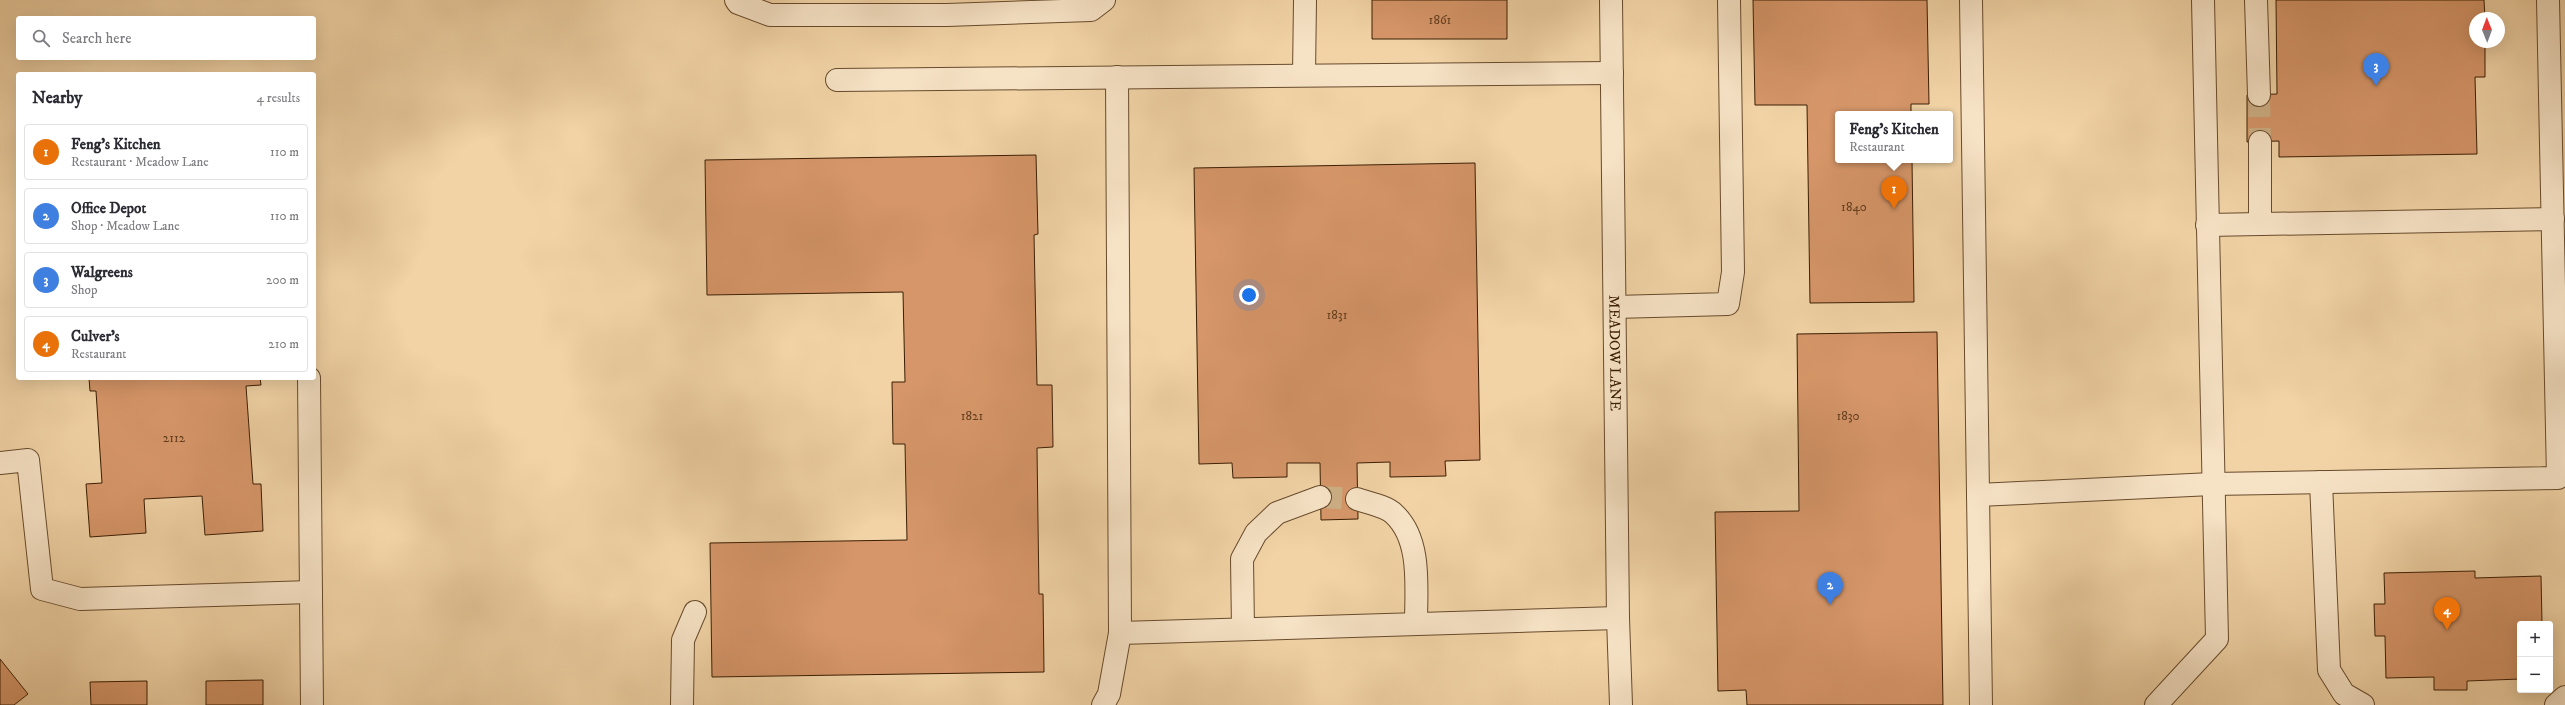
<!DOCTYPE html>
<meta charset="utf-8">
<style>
:root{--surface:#fff;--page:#f7f7f7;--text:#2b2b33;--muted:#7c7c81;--line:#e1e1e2;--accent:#2563eb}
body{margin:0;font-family:"IM FELL DW Pica",serif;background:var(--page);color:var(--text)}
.controls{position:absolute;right:12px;bottom:12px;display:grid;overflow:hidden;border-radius:4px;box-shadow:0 4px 16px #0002}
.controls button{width:36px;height:36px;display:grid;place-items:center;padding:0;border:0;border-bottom:1px solid var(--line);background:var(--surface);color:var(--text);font:20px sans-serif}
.compass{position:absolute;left:2469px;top:12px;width:36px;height:36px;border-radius:50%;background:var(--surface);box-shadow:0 4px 16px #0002;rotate:359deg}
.you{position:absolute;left:1249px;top:295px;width:14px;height:14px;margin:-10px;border:3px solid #fff;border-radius:50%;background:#1a73e8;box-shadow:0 0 0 6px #1a73e833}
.badge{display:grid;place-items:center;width:26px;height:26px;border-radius:50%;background:var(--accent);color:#fff;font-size:13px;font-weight:700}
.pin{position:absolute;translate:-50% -33px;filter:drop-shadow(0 1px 2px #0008)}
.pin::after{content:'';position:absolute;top:21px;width:14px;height:12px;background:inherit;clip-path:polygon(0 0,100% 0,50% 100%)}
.popup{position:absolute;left:1835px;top:111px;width:118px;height:52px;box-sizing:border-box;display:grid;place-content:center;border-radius:4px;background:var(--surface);filter:drop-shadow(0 1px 3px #0005);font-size:13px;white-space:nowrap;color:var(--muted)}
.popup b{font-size:15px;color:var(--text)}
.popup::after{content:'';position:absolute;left:50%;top:100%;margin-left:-8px;border:8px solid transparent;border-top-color:var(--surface)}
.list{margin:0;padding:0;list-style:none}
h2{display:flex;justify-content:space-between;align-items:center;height:52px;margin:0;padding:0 16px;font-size:17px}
h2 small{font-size:13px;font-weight:400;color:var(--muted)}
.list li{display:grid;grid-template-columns:26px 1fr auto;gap:12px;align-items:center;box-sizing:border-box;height:56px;margin:0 8px 8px;padding:0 8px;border:1px solid var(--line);border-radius:4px}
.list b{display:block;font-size:15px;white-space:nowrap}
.list p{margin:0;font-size:13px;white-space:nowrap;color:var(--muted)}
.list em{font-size:13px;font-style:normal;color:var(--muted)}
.icon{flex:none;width:22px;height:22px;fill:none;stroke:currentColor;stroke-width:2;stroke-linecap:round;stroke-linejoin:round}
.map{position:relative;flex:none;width:2565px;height:705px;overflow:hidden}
.search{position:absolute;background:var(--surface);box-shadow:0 4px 16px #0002;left:16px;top:16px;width:300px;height:44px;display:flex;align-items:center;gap:10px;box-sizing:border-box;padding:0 14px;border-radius:4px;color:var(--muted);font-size:15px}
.panel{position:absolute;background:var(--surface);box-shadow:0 4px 16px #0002;left:16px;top:72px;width:300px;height:308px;border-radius:4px}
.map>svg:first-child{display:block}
</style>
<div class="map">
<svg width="2565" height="705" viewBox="0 0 2565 705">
<rect width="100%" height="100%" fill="#f1d3a6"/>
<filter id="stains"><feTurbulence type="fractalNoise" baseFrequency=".005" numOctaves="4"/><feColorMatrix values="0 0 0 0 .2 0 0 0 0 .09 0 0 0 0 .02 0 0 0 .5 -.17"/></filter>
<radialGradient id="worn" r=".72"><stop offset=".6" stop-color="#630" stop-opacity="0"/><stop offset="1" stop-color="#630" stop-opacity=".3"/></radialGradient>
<!-- building -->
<path fill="#d69669" stroke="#3b1e04" d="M1372 0H1507V39H1372Z
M1753 0H1927L1929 104H1911V114H1838V160H1912L1914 302 1810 303 1807 105H1755Z
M2276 0H2484L2485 18H2475V42H2485V77H2475L2477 154 2279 157V141L2247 142V95L2277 94Z
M1036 155 1038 234 1034 235 1037 385H1052L1053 447 1037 448 1039 594H1043L1044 672 712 677 710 543 907 540 905 444H893L892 382H905L903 292 707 295 705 160Z
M1475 163 1480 460 1445 461 1446 476 1390 477V462L1357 463 1358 519 1321 520 1320 463H1287V477L1233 478 1232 463 1199 464 1194 168Z
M1937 332 1943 705H1747L1746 690 1718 691 1715 512 1799 511 1797 334Z
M89 378H260L261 385 246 386 253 484H261L263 531 205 535 202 496 144 499 146 533 90 537 86 484 102 483 96 391H90Z
M2475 571V578L2541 576 2542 624H2520V679L2467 681V690H2434V677L2386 678 2385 636H2375L2374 604H2385L2384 573Z
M0 659 28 694 14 705H0Z
M263 680V705H206V681Z
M147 681V705H91L90 682Z"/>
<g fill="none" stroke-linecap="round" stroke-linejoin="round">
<!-- minor-tunnel -->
<path stroke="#cdaf86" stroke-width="22" stroke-dasharray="22 11" stroke-linecap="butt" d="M2259 95 2260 142
M1320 497 1357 499"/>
<defs>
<g id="minor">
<path d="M736 0 738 3 770 15H947L1091 10 1104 0"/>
<path id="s1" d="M1611 0 1618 618 1621 705"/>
<path d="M1971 0 1981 705"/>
<path d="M2256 0 2259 95"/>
<path d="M1304 75 1305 0"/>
<path d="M837 80 1612 73"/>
<path d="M2260 142V224"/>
<path d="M2207 225 2553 219"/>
<path d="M1615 307 1728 304 1733 272 1729 0"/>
<path d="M309 378 312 705"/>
<path d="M0 463 28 460 42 589 80 599 311 592"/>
<path d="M2321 482 2329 670 2344 694 2363 705"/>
<path d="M1978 495 2212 484 2558 478 2548 0"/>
<path d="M1357 499C1368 503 1386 506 1394 514 1422 540 1416 588 1416 623"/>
<path d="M1243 629 1242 559 1256 533 1277 513 1320 497"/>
<path d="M1120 633 1618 618"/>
<path d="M682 705 683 640 695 612"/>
<path d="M1103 705 1109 694 1120 633 1117 77"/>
<path d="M2156 705 2217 639 2203 0"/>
<path d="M2556 705 2565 697"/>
</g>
</defs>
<!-- minor casing -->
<use href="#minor" stroke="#684b2c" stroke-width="24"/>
<!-- minor -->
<use href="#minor" stroke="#f6e2c5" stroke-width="22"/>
</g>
<g text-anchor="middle" stroke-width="3" stroke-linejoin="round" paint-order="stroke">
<!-- number labels -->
<g font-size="13" fill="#623c1d">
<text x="1440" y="24">1861</text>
<text x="1854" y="211">1840</text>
<text x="1337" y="319">1831</text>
<text x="972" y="420">1821</text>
<text x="1848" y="420">1830</text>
<text x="174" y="442">2112</text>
</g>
<!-- street labels -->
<g font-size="15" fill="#3b1e04" stroke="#f6e2c5">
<text dy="5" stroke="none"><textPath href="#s1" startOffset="353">MEADOW LANE</textPath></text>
</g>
</g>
<rect width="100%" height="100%" filter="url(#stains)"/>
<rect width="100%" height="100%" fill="url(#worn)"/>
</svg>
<div class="controls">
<button>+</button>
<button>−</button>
</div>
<svg class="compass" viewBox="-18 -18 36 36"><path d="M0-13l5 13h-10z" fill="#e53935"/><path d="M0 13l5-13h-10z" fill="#7c7c81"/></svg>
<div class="you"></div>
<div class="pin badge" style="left:1894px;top:209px;background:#e8710a">1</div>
<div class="popup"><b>Feng's Kitchen</b>Restaurant</div>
<div class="pin badge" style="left:1830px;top:605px;background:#3f7fe0">2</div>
<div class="pin badge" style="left:2376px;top:86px;background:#3f7fe0">3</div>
<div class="pin badge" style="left:2447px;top:630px;background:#e8710a">4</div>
<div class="search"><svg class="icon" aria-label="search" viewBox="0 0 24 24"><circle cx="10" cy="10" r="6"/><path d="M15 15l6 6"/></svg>Search here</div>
<section class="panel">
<h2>Nearby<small>4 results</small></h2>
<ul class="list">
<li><span class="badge" style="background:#e8710a">1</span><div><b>Feng's Kitchen</b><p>Restaurant · Meadow Lane</p></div><em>110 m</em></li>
<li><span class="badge" style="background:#3f7fe0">2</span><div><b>Office Depot</b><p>Shop · Meadow Lane</p></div><em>110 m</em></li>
<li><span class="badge" style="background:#3f7fe0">3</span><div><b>Walgreens</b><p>Shop</p></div><em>200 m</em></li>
<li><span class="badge" style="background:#e8710a">4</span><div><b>Culver's</b><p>Restaurant</p></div><em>210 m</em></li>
</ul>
</section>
</div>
